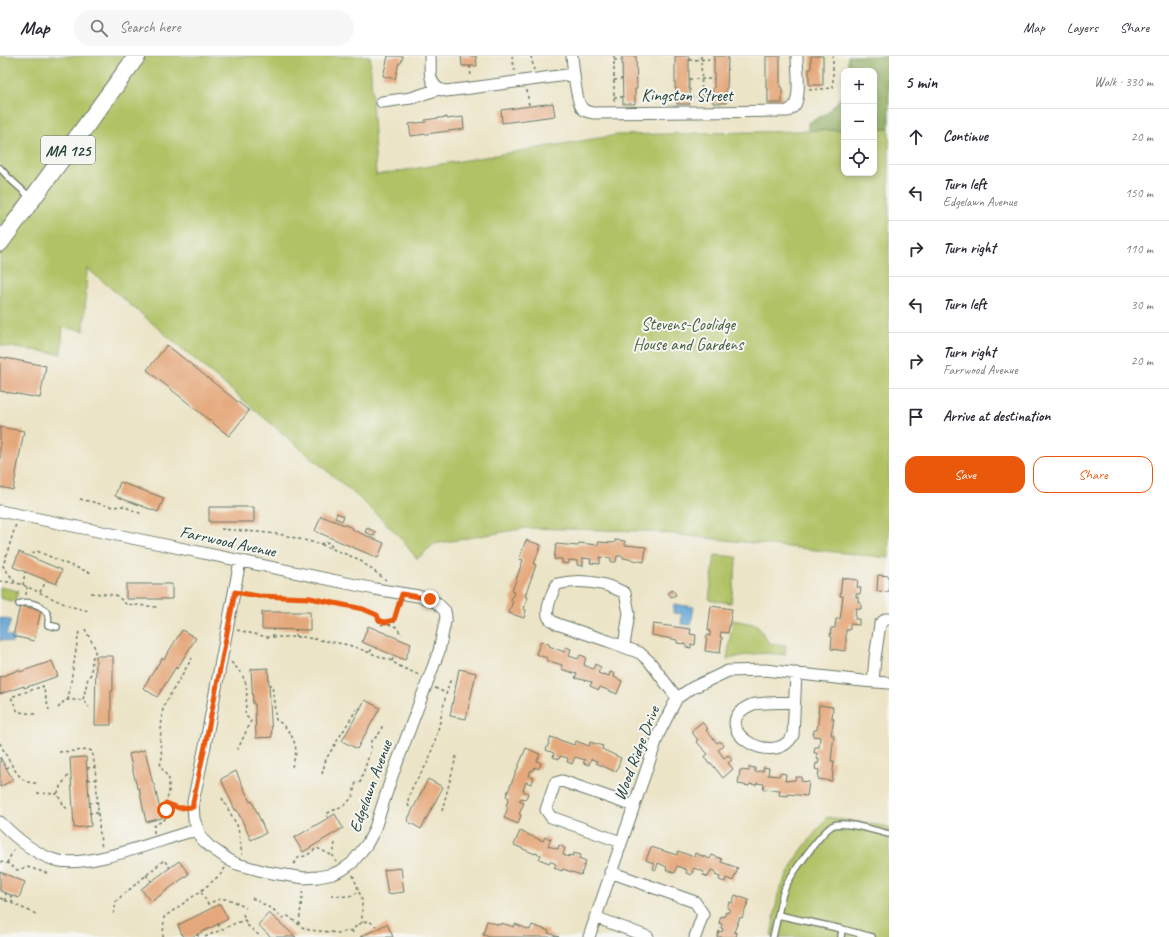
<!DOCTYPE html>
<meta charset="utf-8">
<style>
:root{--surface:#fff;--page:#f7f7f7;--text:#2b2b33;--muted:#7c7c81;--line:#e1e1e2;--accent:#ea580c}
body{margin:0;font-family:Caveat,sans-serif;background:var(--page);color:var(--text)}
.controls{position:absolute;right:12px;top:12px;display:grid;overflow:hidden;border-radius:8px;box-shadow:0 2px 6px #0003}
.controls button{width:36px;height:36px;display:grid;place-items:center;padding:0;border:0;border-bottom:1px solid var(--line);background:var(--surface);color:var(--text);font:20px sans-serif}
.stop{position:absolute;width:12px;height:12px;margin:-9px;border:3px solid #ea580c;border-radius:50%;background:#fff}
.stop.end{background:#ea580c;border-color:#fff;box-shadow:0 1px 4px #0008}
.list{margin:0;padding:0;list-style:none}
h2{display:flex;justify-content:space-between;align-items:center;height:52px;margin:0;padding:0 16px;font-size:17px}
h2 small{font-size:13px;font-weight:400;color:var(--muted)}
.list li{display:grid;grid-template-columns:26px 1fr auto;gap:12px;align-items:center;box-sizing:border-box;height:56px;padding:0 16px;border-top:1px solid var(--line)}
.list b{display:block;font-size:15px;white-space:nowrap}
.list p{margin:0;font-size:13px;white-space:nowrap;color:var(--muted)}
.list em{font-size:13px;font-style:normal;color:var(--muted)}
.actions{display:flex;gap:8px;padding:12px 16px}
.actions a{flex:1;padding:9px 0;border:1px solid var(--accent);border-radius:12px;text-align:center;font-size:14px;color:var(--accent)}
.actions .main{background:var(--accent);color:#fff}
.icon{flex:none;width:22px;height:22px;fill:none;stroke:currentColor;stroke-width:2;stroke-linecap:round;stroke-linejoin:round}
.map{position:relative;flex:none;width:889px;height:881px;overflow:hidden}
header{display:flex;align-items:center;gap:24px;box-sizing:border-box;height:56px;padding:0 20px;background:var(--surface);border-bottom:1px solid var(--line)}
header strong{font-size:19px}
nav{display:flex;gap:22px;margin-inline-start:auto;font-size:14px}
.search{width:280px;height:36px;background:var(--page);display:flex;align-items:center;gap:10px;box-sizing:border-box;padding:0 14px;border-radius:22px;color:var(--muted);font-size:15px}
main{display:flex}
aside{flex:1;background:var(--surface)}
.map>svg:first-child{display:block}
</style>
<header>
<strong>Map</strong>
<div class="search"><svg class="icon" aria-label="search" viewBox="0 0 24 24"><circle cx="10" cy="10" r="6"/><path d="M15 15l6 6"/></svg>Search here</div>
<nav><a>Map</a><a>Layers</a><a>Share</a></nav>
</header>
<main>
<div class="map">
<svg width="889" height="881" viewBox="0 0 889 881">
<rect width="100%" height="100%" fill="#f6f6f2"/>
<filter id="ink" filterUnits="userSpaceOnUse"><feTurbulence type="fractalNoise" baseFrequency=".025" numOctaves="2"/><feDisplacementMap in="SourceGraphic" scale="8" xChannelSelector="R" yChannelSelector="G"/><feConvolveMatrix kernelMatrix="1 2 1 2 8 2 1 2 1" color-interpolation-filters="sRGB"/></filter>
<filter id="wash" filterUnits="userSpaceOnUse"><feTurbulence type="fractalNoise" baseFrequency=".012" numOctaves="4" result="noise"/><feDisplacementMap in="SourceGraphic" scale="16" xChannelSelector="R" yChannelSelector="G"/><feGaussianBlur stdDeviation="0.9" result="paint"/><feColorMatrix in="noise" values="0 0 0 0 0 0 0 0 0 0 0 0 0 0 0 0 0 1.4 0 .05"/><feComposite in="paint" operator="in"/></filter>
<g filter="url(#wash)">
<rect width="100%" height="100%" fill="#ece4c6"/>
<!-- green -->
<path fill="#b0c265" stroke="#68804c" d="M0 0H370L376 119 617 79 844 74V117H874V73H889V502L644 475 526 472 434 488 417 503 399 480 365 447 87 212 84 275 63 271 61 298 9 291 0 289Z
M715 499 737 501 731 547 709 544Z
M0 531 18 535 15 546 0 542Z
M733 564 757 569 769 587 786 589 785 599C764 596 747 597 727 604Z
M827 761 889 771V881H771L778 838 797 800Z"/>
<!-- forest -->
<path fill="#8ca85a" stroke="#567247" d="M848 0H889V73H874V15H848Z
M844 38V74H808V67L827 57Z"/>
<!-- water -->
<path fill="#61a2d4" stroke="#407084" d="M674 548 694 551 691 569 681 568 682 558 673 557Z
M0 562 11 564 6 579 14 581 12 587 3 584 0 585Z"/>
<g id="blocks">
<!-- building -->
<path fill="#e5a87c" d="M388 0H403L401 7H399L395 23 383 20Z
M461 0H476L477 10H462Z
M622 0H636L637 33H635V48H623Z
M675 0H689V33H690V48H677V33H675Z
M714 0H728L727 32H726V47H713V32H714Z
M766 0H780V31H782V47H768V32H766Z
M811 0H823V29H809V13H811Z
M553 47 555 60 502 67 501 54Z
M447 61V63L463 61 464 73 411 80 409 68 426 66 425 64Z
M167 289 249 355 229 380 147 314Z
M0 301 46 310 40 342 0 335Z
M0 371 24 375 13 434 0 431Z
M120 426 164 442 158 456 115 440Z
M209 451H254V466H209Z
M337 457 344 460 342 465 335 462Z
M321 460 353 472V474L384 487 378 502 315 475Z
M367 472 376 476 374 480 365 476Z
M526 484 541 489 534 508 536 509 525 540 528 541 524 553 526 554 524 562 509 557 513 545 511 544 514 536 512 535 523 504 519 503Z
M615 484 625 485V489L646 491 644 506 623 502V500H617L616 506H611V502L600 501V508L590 507 591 503 583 502V510L577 509V505L569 504V508L562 507V503H554L556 488 578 490 579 487 598 489V486L615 487Z
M19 496 62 514 56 528 13 511Z
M878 519 889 520V536L877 535Z
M842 522 858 524 857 531 861 532 860 538H856V541H858V546L861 547V553L856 552 855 563H859V569L850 568V574H846V595L831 593 832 581 830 580 831 572H835L836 563H840L843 540H840Z
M126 528H172V543H126Z
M673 534 676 539 671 541 668 537Z
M20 550 41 554 34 585 13 580Z
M711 550 732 553 728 577 721 576 720 581H722L720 597 705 595 707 579 710 580V575L708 574Z
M262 556H310V574L262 573Z
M653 568 691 573 690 578 696 579 695 589 691 588V592L686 591V588L677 587V584L652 579Z
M368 570 411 588 405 604 362 586Z
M182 574 196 582 177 613 176 611 157 641 143 632 162 602 164 603Z
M541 585 549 588V590L564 596 566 591 571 593 569 600 578 603 580 599 586 601 584 609 593 613 595 608 601 611 598 617 604 619V618L609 620 610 616 615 618 614 621 622 625 617 638 600 631 599 634 590 630 592 626 575 622 577 618 561 613 562 609 546 604 547 602 536 598Z
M96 600H113V635H111V669H95Z
M52 605 58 620 24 632V630L0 638V621L19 614 20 616Z
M268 612 272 681 256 682 255 648H253L251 613Z
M459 613 476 617 466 663 450 660Z
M365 644 380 652 357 693 342 685Z
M819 649 833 651 832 663H834L831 679H834L831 705H834L832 725 818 723 819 714 815 713 816 707 818 708 819 703H817V697H814L815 691H819L820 681 813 680 814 674H817L819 657H818Z
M702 666 708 673 706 674 717 687 720 685 724 690 718 694 724 702 728 699 732 704 728 707 733 713 723 722 711 707 709 708 704 701 708 698 696 685 698 684 691 675Z
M551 681 574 689 576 685 589 690 590 686 603 690 602 693 621 702 616 716 596 707 597 705 591 703 589 709 583 707 585 704 575 701 572 708 567 706 568 702 560 700 559 703 553 701 554 697 546 694Z
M526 692 540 698 537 705 541 707 539 713 535 711 533 715 531 714 529 720 534 722 531 728 526 726 523 735 528 737 526 743 521 742 519 745 524 747 519 758 521 759 518 768 504 762 508 751 506 750 509 742 506 740Z
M145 694 153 728H154L162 762 146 766 139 732H137L129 698Z
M0 701 13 724 0 731Z
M86 701 91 770 74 772 70 702Z
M749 711 755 712V716H758V715H763L764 711 769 712 768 719 779 720 780 717 786 718 785 725 795 724 796 721H802L801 725 809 726 807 740 788 738V740L779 739 780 734 763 733 764 728 757 727 756 729 750 728 749 730 738 728 740 714 749 715Z
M236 715 250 746 252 745 266 777 251 784 237 754H235L221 723Z
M428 723 443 731 421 773 407 765Z
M335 758 343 772 303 796 294 782Z
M520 775 543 785 545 781 551 783 548 790 558 793 559 789 565 792 563 799 569 801V799L573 800 574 797 581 799 579 802 586 805 581 819 563 813 562 815 554 812 556 808 550 805 549 807 539 803 541 799 535 797V798L514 789Z
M651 791 677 799 678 795 694 801 695 797 710 803 712 799 722 803 721 806 738 812 733 825 726 822 725 826 719 824 720 821 715 819 716 816 711 814 708 821 703 819 704 816 694 812 691 819 686 817 687 814 677 810 675 817 666 814 667 811 658 807 656 814 653 813 655 808 646 804Z
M179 805 189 818 151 846 141 833Z
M401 812 404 836 388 838 384 814Z
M0 816 25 826 19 842 0 835Z
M735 839 749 844 742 862 740 861 734 876 737 877 736 881H717L719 875 722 876 723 873 721 872 722 868 719 867 721 860 724 861 726 856 728 857 730 853 727 852 729 846 732 847Z
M220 848 228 863 192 881H183L178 869Z
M269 857 296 881H271L258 869Z
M487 865 500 869 501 867 514 871 515 868 530 874 532 869 549 875 548 877 559 881H490L483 879Z
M387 868 393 881H360Z"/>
</g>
</g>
<g filter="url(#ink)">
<use href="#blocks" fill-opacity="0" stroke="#677767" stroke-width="1"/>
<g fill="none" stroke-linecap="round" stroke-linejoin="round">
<defs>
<path id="lane" d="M0 112 9 122 31 142
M19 548C27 544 44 549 48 559 49 562 48 565 48 569L57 571
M778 859C780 850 781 840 785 832 790 820 823 773 834 769 846 765 876 775 889 778
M842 873 872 881
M773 881 778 859 842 873 841 881"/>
<path id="street" d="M430 0C431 12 427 25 439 33
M572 0C573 10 576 46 582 52 585 56 589 56 594 57L788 55C790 53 793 52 795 49 801 37 797 13 797 0
M382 46 411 42 439 33 446 35 471 32 574 18
M0 455 151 486 375 533 418 540 430 543 437 547 445 555 446 561 439 595 392 720 374 775 367 788 352 807 342 814 333 818 318 821 304 822 266 816 237 808 229 804 209 790 201 782 194 763 193 746 205 690 240 505
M624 590 629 557 625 537C604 526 580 523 557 528 553 534 546 552 548 560 549 564 554 566 557 568L608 585 640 597 650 606 677 642
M873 626 875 602 880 568 886 563H889
M794 646C785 647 757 646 751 649 704 670 774 715 793 679L796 617
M0 766C15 781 34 798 55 804 87 813 156 785 189 776L198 775
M621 786 551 761 546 754 555 727 562 725 634 750
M610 816 695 846 703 858 695 881
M595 861 648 881
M589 881 659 677 677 642 692 632 728 615 765 614 863 625 889 627"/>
<path id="primary" d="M0 187 137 0"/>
</defs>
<!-- lane casing -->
<use href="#lane" stroke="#677767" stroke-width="8"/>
<!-- street casing -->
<use href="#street" stroke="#677767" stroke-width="13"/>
<!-- primary casing -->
<use href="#primary" stroke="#677767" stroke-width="19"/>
<!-- path -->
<path stroke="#677767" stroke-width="1.5" stroke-dasharray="3 3" stroke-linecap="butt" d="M512 0 515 16
M531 0 534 14
M614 0V46
M701 0 702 46
M614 4H622
M689 4 714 3
M470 10 471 22
M689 23H714
M614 24 623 23
M527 34 529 50
M809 34 833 32V0
M614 41H623
M690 41 713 40
M80 443 113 451 123 450 142 458
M221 473 279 478 320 488 358 503 386 524
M320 488 329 486 333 493
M32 497 37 495 69 509 92 517
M0 525 21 528 69 550 89 555
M15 526 3 510 16 468
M23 529 25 516
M40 536 47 524
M91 537 116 539 126 548 157 551
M245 538 258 540 310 542 363 553 377 559 379 564 396 571 402 579
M26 539 27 531
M379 564 380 568
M394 564 396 571
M381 569 394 564 399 546
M85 573 95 592V597L92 603 91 618 88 622 83 644 89 651
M237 574 267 581H303L349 589 392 605 399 610 419 619
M273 581V573
M296 581V573
M370 596 373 591
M392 605 394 600
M231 606C251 625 247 634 245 659L251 665 236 697
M269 629H272L276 664C287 670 295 682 296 695 296 700 293 706 292 711
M435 632 446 637
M68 644 79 575
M58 652 65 644H83
M35 658 18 656 11 641 43 630 49 654
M0 687C5 697 17 723 28 726 31 727 35 727 38 727
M59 696 89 694 92 695C99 727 96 760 102 792
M6 712 12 710
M87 712 95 711
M322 718 326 703 358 651 361 653
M68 720 62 728 57 738 65 751 68 753
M88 724 96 723
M360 727 371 693V685C378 680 382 676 382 668
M37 737 57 738
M222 742 238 771 242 799
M89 747 97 746
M166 747 179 752H183
M409 751C404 738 422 717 428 706 430 701 431 696 433 691 440 670 443 649 449 627L451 624
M442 755 457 697
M89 757H98
M328 762 326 758 344 749 352 742 356 726
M154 777V770L165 763 168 759 166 747 169 735V723L160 710 162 701 160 686 163 651 192 602
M335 787 333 800 336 806
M0 806 7 807 17 814 27 811 50 818
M7 807 14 793
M294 808 299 801 306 800 317 792 333 800
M146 819 151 825
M353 819 362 844V867
M201 836 208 848C226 839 230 843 246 852
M12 839 10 842 14 848
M331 839C340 840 353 843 359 834
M0 842 36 858
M252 842 274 854 282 862 288 860 302 871 309 874 340 877 352 874
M5 845V841L6 837
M114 858 116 845 164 804 170 812
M243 858 247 869 261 881
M218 868 220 874
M299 868 303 832
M353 877 352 874C357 869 362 866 369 865L376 870
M197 878 199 881
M163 881 164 861 201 835 221 818 225 812
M205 881 236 867 245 864"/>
<!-- lane -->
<use href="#lane" stroke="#fff" stroke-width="5.5"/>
<!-- street -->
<use href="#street" stroke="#fff" stroke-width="11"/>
<!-- primary -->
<use href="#primary" stroke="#fff" stroke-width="17"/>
</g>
</g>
<g fill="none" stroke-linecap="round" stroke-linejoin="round" filter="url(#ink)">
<!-- route -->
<path stroke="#ea580c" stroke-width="5" d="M166 754V747L179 752 193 751V746L205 690 235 536 258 540 310 542 363 553 377 559 379 564 385 566 394 564 402 538 430 543"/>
</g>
<g text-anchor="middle" stroke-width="4" stroke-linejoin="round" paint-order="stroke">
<!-- shield labels -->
<rect fill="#f6f6f2" stroke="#60746d" stroke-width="1" x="41" y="80" width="54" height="28" rx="3"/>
<g font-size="16" font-weight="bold" fill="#1f3d34">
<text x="68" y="100">MA 125</text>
</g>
<!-- street labels -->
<g font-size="17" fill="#1f3d34" stroke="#f6f6f2">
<text x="687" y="45">Kingston Street</text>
<text transform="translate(228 485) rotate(12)" y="6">Farrwood Avenue</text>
<text transform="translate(636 697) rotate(-69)" y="6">Wood Ridge Drive</text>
<text transform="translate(370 730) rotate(-70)" y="6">Edgelawn Avenue</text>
</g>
<!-- park labels -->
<g font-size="17" fill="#435e40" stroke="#f6f6f2">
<text x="688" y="274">Stevens-Coolidge<tspan x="688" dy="20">House and Gardens</tspan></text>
</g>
</g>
</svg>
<div class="controls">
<button>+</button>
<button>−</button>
<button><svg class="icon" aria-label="locate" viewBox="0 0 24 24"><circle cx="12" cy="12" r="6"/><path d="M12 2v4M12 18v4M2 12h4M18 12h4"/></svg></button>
</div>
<div class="stop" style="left:166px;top:754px"></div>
<div class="stop end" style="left:430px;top:543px"></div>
</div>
<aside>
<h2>5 min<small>Walk · 330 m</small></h2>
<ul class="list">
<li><svg class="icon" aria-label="ahead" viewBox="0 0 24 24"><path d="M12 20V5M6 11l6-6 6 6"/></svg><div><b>Continue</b></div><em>20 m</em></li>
<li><svg class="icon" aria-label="left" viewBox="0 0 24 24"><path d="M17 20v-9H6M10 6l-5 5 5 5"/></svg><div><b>Turn left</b><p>Edgelawn Avenue</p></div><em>150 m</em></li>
<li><svg class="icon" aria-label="right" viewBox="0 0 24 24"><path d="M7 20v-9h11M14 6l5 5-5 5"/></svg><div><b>Turn right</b></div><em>110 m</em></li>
<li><svg class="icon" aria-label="left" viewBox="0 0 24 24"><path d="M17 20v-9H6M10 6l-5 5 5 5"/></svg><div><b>Turn left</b></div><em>30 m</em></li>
<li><svg class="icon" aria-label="right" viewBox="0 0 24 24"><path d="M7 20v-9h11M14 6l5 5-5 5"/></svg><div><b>Turn right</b><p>Farrwood Avenue</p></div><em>20 m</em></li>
<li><svg class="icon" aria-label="arrive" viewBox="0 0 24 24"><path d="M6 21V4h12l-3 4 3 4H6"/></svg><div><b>Arrive at destination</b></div></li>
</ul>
<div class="actions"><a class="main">Save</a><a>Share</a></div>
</aside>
</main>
